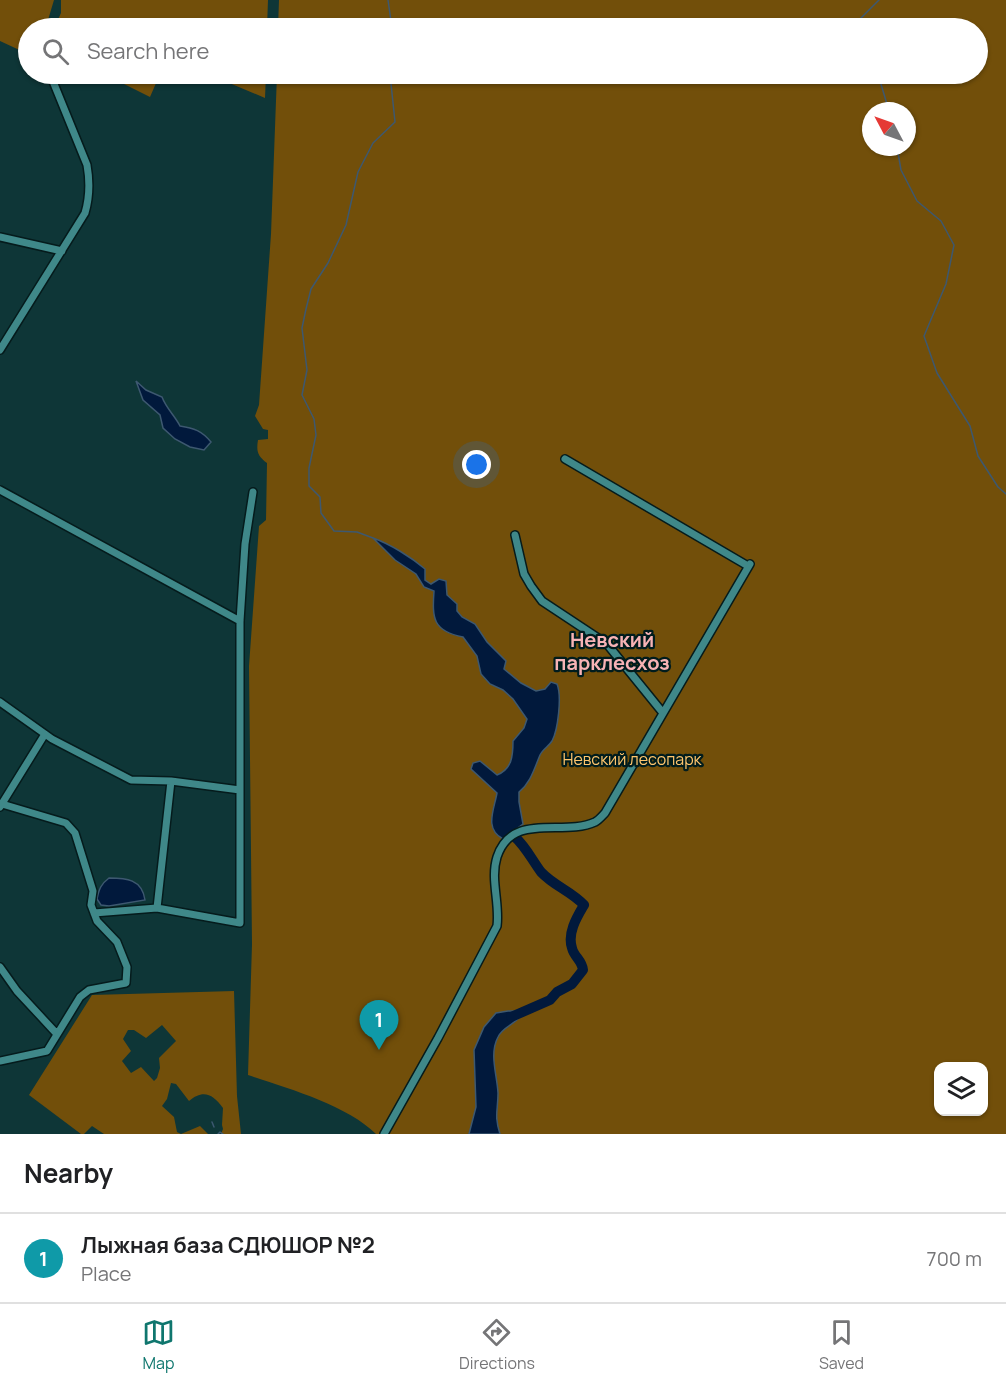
<!DOCTYPE html>
<meta charset="utf-8">
<style>
:root{--surface:#fff;--page:#f6f6f6;--text:#202124;--muted:#757577;--line:#e0e0e0;--accent:#0f766e}
body{margin:0;font-family:Manrope,sans-serif;background:var(--page);color:var(--text)}
.controls{position:absolute;right:18px;bottom:18px;display:grid;overflow:hidden;border-radius:12px;box-shadow:0 2px 4px #0004}
.controls button{width:54px;height:54px;display:grid;place-items:center;padding:0;border:0;border-bottom:2px solid var(--line);background:var(--surface);color:var(--text);font:30px sans-serif}
.compass{position:absolute;left:862px;top:102px;width:54px;height:54px;border-radius:50%;background:var(--surface);box-shadow:0 2px 4px #0004;rotate:311deg}
.you{position:absolute;left:477px;top:465px;width:21px;height:21px;margin:-15px;border:4px solid #fff;border-radius:50%;background:#1a73e8;box-shadow:0 0 0 9px #1a73e833}
.badge{display:grid;place-items:center;width:39px;height:39px;border-radius:50%;background:var(--accent);color:#fff;font-size:20px;font-weight:700}
.pin{position:absolute;translate:-50% -50px;filter:drop-shadow(0 2px 3px #0008)}
.pin::after{content:'';position:absolute;top:32px;width:21px;height:18px;background:inherit;clip-path:polygon(0 0,100% 0,50% 100%)}
.list{margin:0;padding:0;list-style:none}
h2{display:flex;justify-content:space-between;align-items:center;height:78px;margin:0;padding:0 24px;font-size:26px}
h2 small{font-size:20px;font-weight:400;color:var(--muted)}
.list li{display:grid;grid-template-columns:39px 1fr auto;gap:18px;align-items:center;box-sizing:border-box;height:90px;padding:0 24px;border-top:2px solid var(--line)}
.list b{display:block;font-size:22px;white-space:nowrap}
.list p{margin:0;font-size:20px;white-space:nowrap;color:var(--muted)}
.list em{font-size:20px;font-style:normal;color:var(--muted)}
.icon{flex:none;width:33px;height:33px;fill:none;stroke:currentColor;stroke-width:2;stroke-linecap:round;stroke-linejoin:round}
.map{position:relative;flex:none;width:1006px;height:1134px;overflow:hidden}
.search{position:absolute;background:var(--surface);box-shadow:0 2px 4px #0004;left:18px;right:18px;top:18px;height:66px;display:flex;align-items:center;gap:15px;box-sizing:border-box;padding:0 21px;border-radius:33px;color:var(--muted);font-size:22px}
.sheet{height:168px;background:var(--surface)}
nav{display:flex;justify-content:space-around;align-items:center;box-sizing:border-box;height:84px;border-top:2px solid var(--line);background:var(--surface);font-size:16px;color:var(--muted)}
nav a{display:grid;justify-items:center;gap:3px}
nav .on{color:var(--accent)}
.map>svg:first-child{display:block}
</style>
<div class="map">
<svg width="1006" height="1134" viewBox="0 0 1006 1134">
<rect width="100%" height="100%" fill="#0e3637"/>
<!-- green -->
<path fill="#724f0a" fill-rule="evenodd" d="M0 0H54L48 20 47 28H28V54L0 41Z
M61 0H268L267 28H54L61 13Z
M279 0H1006V1134H376C347 1105 287 1088 248 1075L252 944 249 666 259 526 266 520 267 463C258 456 256 452 258 440L268 439V430L263 429 255 416 259 405 271 234 277 74H978V28H278ZM871 111H907V147H871ZM938 1066H984V1112H938Z
M104 74H160L150 97Z
M208 74H266L265 98Z
M234 991 237 1096 241 1134H221L223 1129 222 1125 223 1108C213 1094 203 1089 189 1101L176 1084 171 1083 167 1099 162 1106 174 1117 177 1132 181 1134 200 1126 208 1134H104L92 1126 84 1134H81L29 1095 92 995ZM162 1025 176 1041 159 1058 160 1068 157 1078 154 1081 141 1067 131 1073 122 1061 131 1051 123 1039 128 1030H134L146 1038Z"/>
<!-- water -->
<path fill="#01193c" stroke="#3d5870" stroke-width="1.5" d="M136 381 146 390 162 397C166 408 175 416 180 426 194 428 202 431 211 442L204 450 190 447 175 439 163 428 160 415 143 400Z
M373 538C390 544 411 557 425 569V580L431 584 439 579 446 581 447 595 457 604V611L462 617 475 624 487 642 506 661 504 669 521 683 536 691 545 689 551 682 557 684C562 696 558 730 552 741 549 746 543 749 540 755 534 769 531 782 519 792V802L523 824 503 839C484 829 494 810 497 793L471 769 473 763 480 761 497 775C512 769 513 756 513 741L524 728 527 719 513 699 503 690 490 684 481 674 477 656 463 637C433 631 432 619 434 591L424 587 416 574 395 560Z
M109 878C126 878 142 879 145 900L109 906 101 905 97 899C99 889 101 884 109 878Z
M508 1011H524C517 1025 504 1025 498 1037 489 1054 497 1074 498 1093 498 1111 494 1115 500 1134H469L476 1107 474 1050 484 1027 496 1013Z"/>
<g fill="none" stroke-linecap="round" stroke-linejoin="round">
<!-- stream -->
<path stroke="#3d5870" stroke-width="1.5" d="M388 0 392 28
M864 28 861 18 879 0
M878 74 889 111
M897 147 901 170 917 201 941 221 954 245 946 284 924 336 937 373 970 426 978 456 998 487 1006 494
M373 538 357 532 334 531 321 513 320 497 309 486V468L316 435 314 419 302 395 307 370 302 328 306 309 311 289 328 263 346 225 358 172 373 143 395 122 390 74
M212 1122 214 1127
M218 1134 220 1132 223 1134"/>
<!-- river -->
<path stroke="#01193c" stroke-width="10" d="M511 1017 550 1000 557 992 572 984 583 970C582 960 574 957 572 948 567 933 577 917 584 905 571 891 554 886 541 872 532 860 526 847 515 837"/>
<defs>
<path id="minor" d="M0 237 62 251
M0 350 85 213C90 196 90 182 87 165L50 74
M565 459 748 566
M0 490 240 621
M515 535 524 574 531 586 542 601 607 644 663 713
M0 702 52 739 131 780 171 781 240 790
M0 807 45 734
M157 908 171 781
M94 913 157 908 240 923V621L245 544 253 492
M0 967 17 991 56 1033
M0 1061 47 1051 80 997 89 990 126 983 127 967 117 942 97 921 91 905 93 891 75 833 66 823 2 804
M384 1134 438 1038 497 926C500 903 490 879 497 857 512 811 563 837 595 822 599 820 602 816 605 813L750 564"/>
</defs>
<!-- minor casing -->
<use href="#minor" stroke="#051b1c" stroke-width="10"/>
<!-- minor -->
<use href="#minor" stroke="#3f8889" stroke-width="7"/>
</g>
<g text-anchor="middle" stroke-width="4.5" stroke-linejoin="round" paint-order="stroke">
<!-- park labels -->
<g font-size="16" fill="#ffc66e" stroke="#001c1d">
<text x="632" y="765">Невский лесопарк</text>
</g>
<!-- quarter labels -->
<g font-size="20" font-weight="bold" fill="#f7b3b5" stroke="#001c1d">
<text x="612" y="647">Невский<tspan x="612" dy="23">парклесхоз</tspan></text>
</g>
</g>
</svg>
<div class="controls">
<button><svg class="icon" aria-label="layers" viewBox="0 0 24 24"><path d="M12 4l9 5-9 5-9-5zM3 14l9 5 9-5"/></svg></button>
</div>
<svg class="compass" viewBox="-18 -18 36 36"><path d="M0-13l5 13h-10z" fill="#e53935"/><path d="M0 13l5-13h-10z" fill="#757577"/></svg>
<div class="you"></div>
<div class="pin badge" style="left:379px;top:1050px;background:#0f9aa8">1</div>
<div class="search"><svg class="icon" aria-label="search" viewBox="0 0 24 24"><circle cx="10" cy="10" r="6"/><path d="M15 15l6 6"/></svg>Search here</div>
</div>
<section class="sheet">
<h2>Nearby<small></small></h2>
<ul class="list">
<li><span class="badge" style="background:#0f9aa8">1</span><div><b>Лыжная база СДЮШОР №2</b><p>Place</p></div><em>700 m</em></li>
</ul>
</section>
<nav>
<a class="on"><svg class="icon" aria-label="map" viewBox="0 0 24 24"><path d="M3 6l6-2 6 2 6-2v14l-6 2-6-2-6 2zM9 4v14M15 6v14"/></svg>Map</a>
<a><svg class="icon" aria-label="directions" viewBox="0 0 24 24"><path d="M12 3l9 9-9 9-9-9zM9 14v-3h6M13 9l2 2-2 2"/></svg>Directions</a>
<a><svg class="icon" aria-label="saved" viewBox="0 0 24 24"><path d="M7 4h10v16l-5-4-5 4z"/></svg>Saved</a>
</nav>
